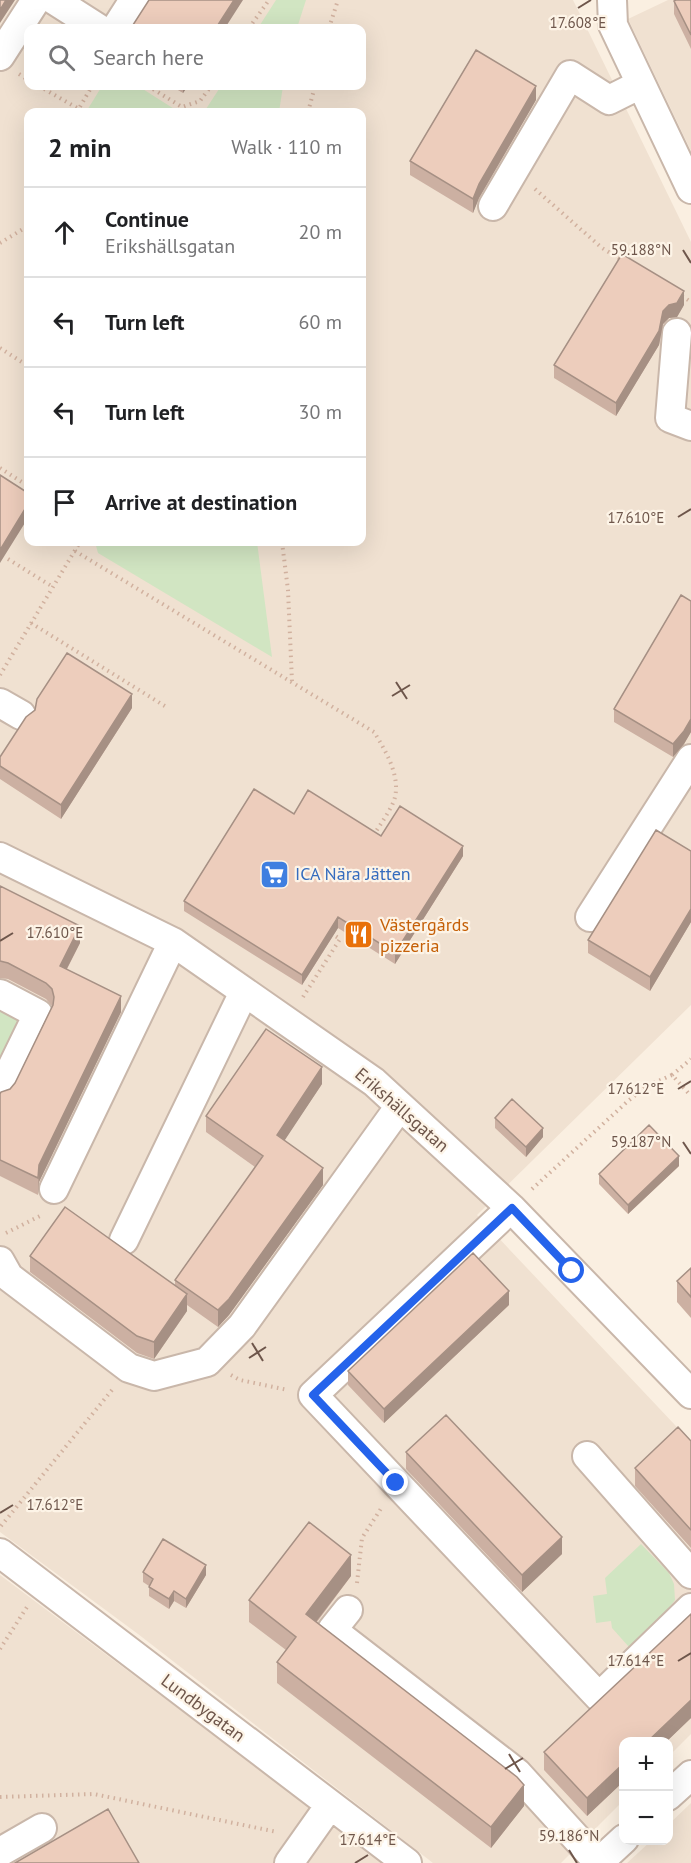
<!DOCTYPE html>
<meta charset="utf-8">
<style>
:root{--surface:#fff;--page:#f6f6f6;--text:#202124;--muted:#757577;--line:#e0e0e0}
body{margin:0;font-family:"PT Sans",sans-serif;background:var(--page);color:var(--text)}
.controls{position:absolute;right:18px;bottom:18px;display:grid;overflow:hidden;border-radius:12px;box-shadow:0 6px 24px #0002}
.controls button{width:54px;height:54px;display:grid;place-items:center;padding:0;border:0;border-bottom:2px solid var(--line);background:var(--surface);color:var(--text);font:30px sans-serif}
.stop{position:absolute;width:18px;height:18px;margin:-14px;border:4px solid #2563eb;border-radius:50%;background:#fff}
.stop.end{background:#2563eb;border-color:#fff;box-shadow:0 2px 6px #0008}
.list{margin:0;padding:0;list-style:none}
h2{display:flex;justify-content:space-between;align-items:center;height:78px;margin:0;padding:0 24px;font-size:26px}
h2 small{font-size:20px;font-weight:400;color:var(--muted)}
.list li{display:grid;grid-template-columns:39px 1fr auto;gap:18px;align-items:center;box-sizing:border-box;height:90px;padding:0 24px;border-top:2px solid var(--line)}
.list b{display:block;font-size:22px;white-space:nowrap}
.list p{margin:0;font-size:20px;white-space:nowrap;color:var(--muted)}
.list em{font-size:20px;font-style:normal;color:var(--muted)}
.icon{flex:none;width:33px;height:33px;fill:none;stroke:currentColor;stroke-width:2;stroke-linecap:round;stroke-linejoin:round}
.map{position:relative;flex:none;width:691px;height:1863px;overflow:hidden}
.search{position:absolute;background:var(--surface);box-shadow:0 6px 24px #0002;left:24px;top:24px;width:342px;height:66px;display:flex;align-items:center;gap:15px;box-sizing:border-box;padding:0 21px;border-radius:12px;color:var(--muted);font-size:22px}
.panel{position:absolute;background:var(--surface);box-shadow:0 6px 24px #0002;left:24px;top:108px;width:342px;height:438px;border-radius:12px}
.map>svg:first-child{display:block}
</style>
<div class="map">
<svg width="691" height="1863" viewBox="0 0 691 1863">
<rect width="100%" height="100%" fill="#faefe1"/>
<!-- residential -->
<path fill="#f0e1d1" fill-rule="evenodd" d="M0 0H573L691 242V1005L477 1215 691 1442V1734L669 1756 668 1742H624L623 1801 561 1863H433L138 1634 0 1532ZM28 28H362V86H28ZM28 112H362V542H28Z
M668 0H691V151L628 19Z
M0 1575 112 1659 385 1863H0Z
M691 1803V1863H627L651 1841 668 1840 669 1824Z"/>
<!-- green -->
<path fill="#d1e5c2" d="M276 0H306L297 28H258Z
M102 86H138L179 112H86Z
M221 86H283L279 112H204Z
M95 542H257L272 657 98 553Z
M0 1007 21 1017 0 1060Z
M641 1544 669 1573 674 1584 675 1600 666 1612 629 1647 612 1628 611 1621 596 1623 593 1596 607 1594 605 1578Z"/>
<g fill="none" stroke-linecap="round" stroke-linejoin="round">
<defs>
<path id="minor" d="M54 0 98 28
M612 0 613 25 691 189
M116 28 134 0
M0 56 36 0
M493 206 570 75 609 100 641 84
M677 333 670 418 691 426
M0 703 21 715
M0 857 173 942 374 1082 511 1208 691 1394
M590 917 691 759
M0 994 38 1014 0 1092
M54 1189 173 942
M511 1208 313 1395 599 1697 691 1608
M124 1240 244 992
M0 1261 9 1277 129 1368 154 1376 207 1362 242 1326 400 1106
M587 1456 691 1574
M0 1553 407 1863
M348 1610 332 1630 517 1773 599 1863
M668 1796 691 1775
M0 1852 42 1828
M289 1863 330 1805
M598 1863 624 1839"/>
</defs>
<!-- minor casing -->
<use href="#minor" stroke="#c9b7aa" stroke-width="32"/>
<!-- path -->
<path stroke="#d1b19f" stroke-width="4" stroke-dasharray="1.5 4.5" stroke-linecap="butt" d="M249 28 269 0
M329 28 338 0
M19 74 28 80
M39 86 79 109
M148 86 182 107 200 101 211 86
M77 112 92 86
M308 112 315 86
M535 189 602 248 622 260
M0 243 28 226
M682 296 691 302
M0 348 28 366
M0 468 28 486
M282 542 288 590 292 682
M75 551 374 732C386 751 403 780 393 803 388 814 380 825 373 836
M8 559 53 587
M31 623 168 708
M0 675 80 542
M303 997 340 939 329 932
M672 1075 691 1059
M532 1189 628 1101 647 1086 672 1075 691 1096
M6 1233 42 1215
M231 1375 240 1380 288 1390
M1 1526 112 1390
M357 1583 362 1538 382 1507
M0 1649 27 1607
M0 1797 94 1794 277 1832"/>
<!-- minor -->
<use href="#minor" stroke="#fff" stroke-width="28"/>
</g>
<!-- wall -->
<path fill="#ccb0a2" d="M691 0V49L674 14V1Z
M171 86H188L183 93Z
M536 100 479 198 473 213 410 175V161Z
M684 305 677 317 669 318 663 324 659 345 616 416 554 378V365Z
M691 601V732L684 744 673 757 614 722V709Z
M132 708 61 819 0 779V757Z
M294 814 463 856 395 964 338 928 302 985 184 911V901Z
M691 851V922L650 991 588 953V940Z
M0 886 80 943 67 969 121 1012 39 1182 38 1195 0 1176V1094L10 1089 15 1083 52 1006 46 999 8 979 0 978Z
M322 1084 284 1140 323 1185 229 1315 218 1327 187 1305V1311L154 1359 137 1353 30 1272V1256L175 1286V1280L255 1167 206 1132V1116Z
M495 1118 543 1137 526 1157 495 1128Z
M679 1166 628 1214 599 1184V1174Z
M691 1268V1318L677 1302V1281Z
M509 1305 384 1423 348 1385V1371Z
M691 1441V1548L635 1486V1468Z
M406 1452 562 1554 522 1592 406 1469Z
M143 1572 206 1575 186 1608 174 1601 169 1609 149 1596V1586L143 1582Z
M351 1576 317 1622 524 1806 491 1848 277 1683V1662L286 1650 249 1622V1600Z
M691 1614V1718L666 1742H624V1781L587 1816 544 1770V1752Z"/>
<!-- shaded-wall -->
<path fill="#a69084" d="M6 0H15L0 23V10Z
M234 0H243L225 28H216Z
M183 86H188L183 93Z
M536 86V100L479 198 473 213V199L479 184Z
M684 291V305L677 317 669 318 663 324 659 345 616 416V403L663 311Z
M28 504V518L0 563V550Z
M132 694V708L61 819V805Z
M691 719V732L684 744 673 757V744Z
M463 846V856L395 964V953Z
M691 909V922L650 991V977Z
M338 917V928L302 985V975Z
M80 926V943L60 982V966Z
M121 996V1012L39 1182 38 1195 39 1165Z
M322 1067V1084L277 1152V1135Z
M543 1128V1137L526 1157V1147Z
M679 1156V1166L628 1214V1205Z
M323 1168V1185L229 1315 218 1327V1310Z
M509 1291V1305L384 1423V1409Z
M187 1294V1311L154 1359V1342Z
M562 1537V1554L522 1592V1575Z
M351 1555V1576L306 1635V1614Z
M206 1565V1575L186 1608V1599Z
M174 1591V1601L169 1609V1599Z
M691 1700V1718L666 1742H647Z
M624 1763V1781L587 1816V1798Z
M524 1785V1806L491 1848V1827Z"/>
<!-- building -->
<path fill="#edcdbc" stroke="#a69084" stroke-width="1.5" d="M0 0H6L0 10Z
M149 0H234L216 28H131Z
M676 0H691V35L674 1Z
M476 50 536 86 479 184 473 199 410 161Z
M622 254 684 291 677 303 669 305 663 311 659 331 616 403 554 365Z
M0 475 28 493V504L0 550Z
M681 595 691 601V719L684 731 673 744 614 709Z
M67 653 132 694 61 805 0 766V757L26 717 35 710 37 699Z
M254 789 294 814 308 790 381 836 400 806 463 846 395 953 338 917 302 975 184 901Z
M656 830 691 851V909L650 977 588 940Z
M0 886 80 926 60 966 121 996 39 1165 38 1178 0 1160V1094L1 1092 10 1089 15 1083 53 1005 54 997 52 989 46 983 8 963 0 961Z
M266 1029 322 1067 277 1135 323 1168 229 1299 218 1310 175 1280 263 1156 206 1116Z
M512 1099 543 1128 526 1147 495 1118Z
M649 1125 679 1156 628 1205 599 1174Z
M65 1207 187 1294 154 1342 137 1336 30 1256Z
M473 1253 509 1291 384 1409 348 1371Z
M691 1268V1297L677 1281Z
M446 1415 562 1537 522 1575 406 1452Z
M678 1427 691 1441V1530L635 1468Z
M309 1522 351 1555 306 1614 517 1777 524 1785 491 1827 277 1662 296 1637 249 1600Z
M163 1539 206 1565 186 1599 174 1591 169 1599 149 1587 153 1579 143 1572Z
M691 1614V1700L647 1742H624V1763L587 1798 544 1752Z
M108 1809 139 1863H15Z"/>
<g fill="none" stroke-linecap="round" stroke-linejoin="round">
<!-- route -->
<path stroke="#2563eb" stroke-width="8" d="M396 1483 313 1395 512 1208 572 1271"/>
</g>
<!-- ticks -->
<path fill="none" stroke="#6e564b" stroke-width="2" d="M578 8 591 0M683 250 691 263M678 517 691 509M396 682 407 699M392 696 410 685M0 941 13 933M678 1089 691 1081M683 1142 691 1154M252 1343 263 1361M249 1358 266 1347M0 1513 13 1505M678 1661 691 1653M509 1754 520 1772M505 1769 523 1758M569 1850 577 1863M355 1863 368 1855"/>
<!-- icons -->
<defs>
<symbol id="supermarket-square" viewBox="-11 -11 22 22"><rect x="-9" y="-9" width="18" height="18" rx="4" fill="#3f7fe0" stroke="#fdf4e7"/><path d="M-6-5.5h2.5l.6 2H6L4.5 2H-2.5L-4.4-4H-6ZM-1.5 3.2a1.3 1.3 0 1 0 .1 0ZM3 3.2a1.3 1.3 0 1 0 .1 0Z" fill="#fff"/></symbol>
<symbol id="restaurant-square" viewBox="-11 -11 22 22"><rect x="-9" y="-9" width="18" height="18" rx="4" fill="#e8710a" stroke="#fdf4e7"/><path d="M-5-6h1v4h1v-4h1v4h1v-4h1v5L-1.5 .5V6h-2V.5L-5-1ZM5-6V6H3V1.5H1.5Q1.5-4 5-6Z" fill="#fff"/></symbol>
</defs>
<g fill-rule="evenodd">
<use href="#supermarket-square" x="258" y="858" width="33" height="33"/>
<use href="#restaurant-square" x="342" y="918" width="33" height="33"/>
</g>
<g text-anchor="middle" stroke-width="4.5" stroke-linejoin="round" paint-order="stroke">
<!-- shop labels -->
<g font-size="18" fill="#366cbe" stroke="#fdf4e7" text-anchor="start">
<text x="295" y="880">ICA Nära Jätten</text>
</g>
<!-- food labels -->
<g font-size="18" fill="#c56008" stroke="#fdf4e7" text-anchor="start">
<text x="380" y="931">Västergårds<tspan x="380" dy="21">pizzeria</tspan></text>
</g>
<!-- street labels -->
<g font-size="18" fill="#6e564b" stroke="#fdf4e7">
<text transform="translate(402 1110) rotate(41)" y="6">Erikshällsgatan</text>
<text transform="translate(203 1708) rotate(37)" y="6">Lundbygatan</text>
</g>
</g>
<g font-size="15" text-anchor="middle" fill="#6e564b" stroke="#fdf4e7" stroke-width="4.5" stroke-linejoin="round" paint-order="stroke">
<text x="578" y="28">17.608°E</text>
<text x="641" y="255">59.188°N</text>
<text x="636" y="523">17.610°E</text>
<text x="55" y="938">17.610°E</text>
<text x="636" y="1094">17.612°E</text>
<text x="641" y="1147">59.187°N</text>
<text x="55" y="1510">17.612°E</text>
<text x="636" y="1666">17.614°E</text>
<text x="569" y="1841">59.186°N</text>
<text x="368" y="1845">17.614°E</text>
</g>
</svg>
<div class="controls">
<button>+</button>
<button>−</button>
</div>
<div class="stop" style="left:572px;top:1271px"></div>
<div class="stop end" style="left:396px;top:1483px"></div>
<div class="search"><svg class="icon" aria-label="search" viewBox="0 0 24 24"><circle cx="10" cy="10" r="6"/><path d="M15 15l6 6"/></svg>Search here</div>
<section class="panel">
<h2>2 min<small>Walk · 110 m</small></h2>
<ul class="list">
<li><svg class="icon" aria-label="ahead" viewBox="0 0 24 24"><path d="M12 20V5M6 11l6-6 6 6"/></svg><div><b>Continue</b><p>Erikshällsgatan</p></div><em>20 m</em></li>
<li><svg class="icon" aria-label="left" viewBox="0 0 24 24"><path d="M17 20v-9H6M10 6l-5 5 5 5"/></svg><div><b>Turn left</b></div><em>60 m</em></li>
<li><svg class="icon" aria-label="left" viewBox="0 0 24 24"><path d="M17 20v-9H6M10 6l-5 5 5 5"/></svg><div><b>Turn left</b></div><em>30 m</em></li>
<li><svg class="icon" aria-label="arrive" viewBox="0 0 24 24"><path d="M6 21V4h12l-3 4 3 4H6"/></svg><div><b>Arrive at destination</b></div></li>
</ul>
</section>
</div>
